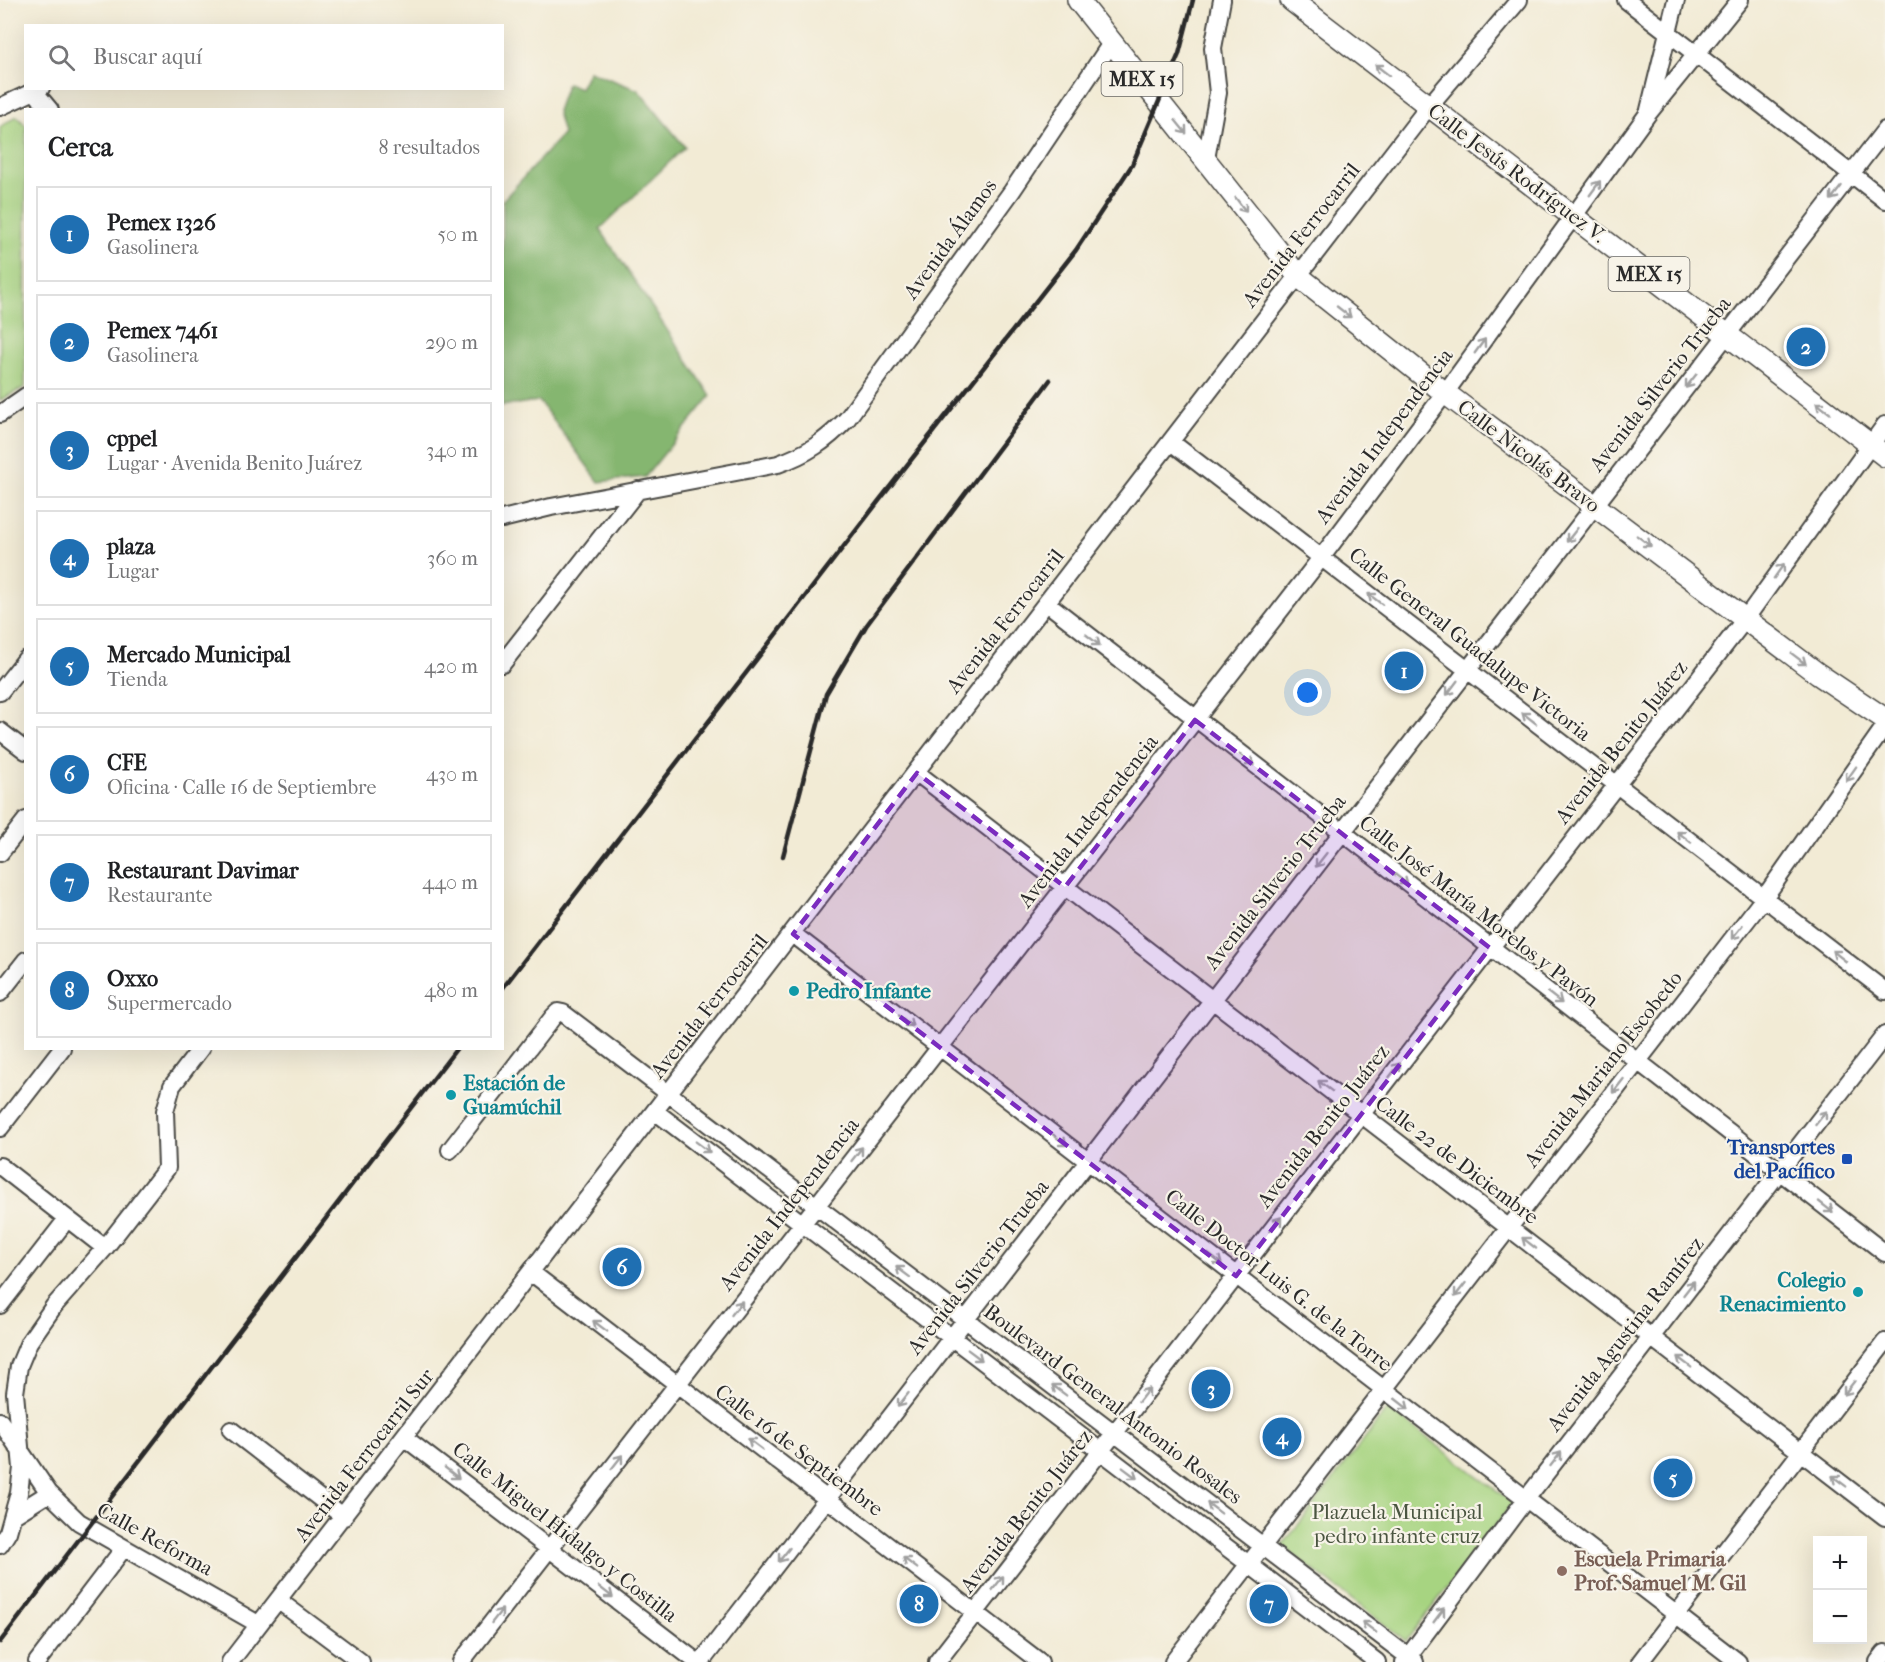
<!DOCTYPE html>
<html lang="es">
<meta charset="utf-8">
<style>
:root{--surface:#fff;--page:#f6f6f6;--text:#202124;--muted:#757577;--line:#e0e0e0;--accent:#1f6fb2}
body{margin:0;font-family:"IM FELL French Canon",serif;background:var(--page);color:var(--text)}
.controls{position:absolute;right:18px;bottom:18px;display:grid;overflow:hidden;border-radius:0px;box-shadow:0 6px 24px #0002}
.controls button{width:54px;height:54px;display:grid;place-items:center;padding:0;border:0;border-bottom:2px solid var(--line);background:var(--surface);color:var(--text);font:30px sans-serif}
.you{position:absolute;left:1308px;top:693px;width:21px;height:21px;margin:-15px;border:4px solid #fff;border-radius:50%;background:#1a73e8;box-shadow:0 0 0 9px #1a73e833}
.badge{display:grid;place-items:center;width:39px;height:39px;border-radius:50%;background:var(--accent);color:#fff;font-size:20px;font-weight:700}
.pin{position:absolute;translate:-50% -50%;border:3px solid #fff;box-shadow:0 2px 6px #0006}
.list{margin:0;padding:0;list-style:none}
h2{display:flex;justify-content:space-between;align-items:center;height:78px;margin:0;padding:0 24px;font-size:26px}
h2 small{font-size:20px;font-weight:400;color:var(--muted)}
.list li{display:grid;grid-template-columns:39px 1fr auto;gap:18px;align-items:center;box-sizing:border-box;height:96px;margin:0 12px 12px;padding:0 12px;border:2px solid var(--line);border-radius:0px}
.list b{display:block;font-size:22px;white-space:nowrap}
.list p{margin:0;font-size:20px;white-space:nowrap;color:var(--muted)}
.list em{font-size:20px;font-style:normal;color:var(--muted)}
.icon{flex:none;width:33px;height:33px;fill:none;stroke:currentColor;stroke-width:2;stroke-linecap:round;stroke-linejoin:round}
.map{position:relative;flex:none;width:1885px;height:1662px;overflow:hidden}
.search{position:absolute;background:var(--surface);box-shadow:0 6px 24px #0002;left:24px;top:24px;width:480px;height:66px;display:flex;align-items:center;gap:15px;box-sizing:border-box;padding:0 21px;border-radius:0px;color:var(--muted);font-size:22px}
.panel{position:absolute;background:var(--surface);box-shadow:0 6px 24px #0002;left:24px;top:108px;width:480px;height:942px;border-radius:0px}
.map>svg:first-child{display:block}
</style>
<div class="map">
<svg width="1885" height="1662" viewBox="0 0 1885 1662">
<rect width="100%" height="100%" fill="#f7f3e8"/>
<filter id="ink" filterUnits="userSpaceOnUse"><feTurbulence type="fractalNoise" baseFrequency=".0167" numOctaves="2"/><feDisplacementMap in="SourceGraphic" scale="12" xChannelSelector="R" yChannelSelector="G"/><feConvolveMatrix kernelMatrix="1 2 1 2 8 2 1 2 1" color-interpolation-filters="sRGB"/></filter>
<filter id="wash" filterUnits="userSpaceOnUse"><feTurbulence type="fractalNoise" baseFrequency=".008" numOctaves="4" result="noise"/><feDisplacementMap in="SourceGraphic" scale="24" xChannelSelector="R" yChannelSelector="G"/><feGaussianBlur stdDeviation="1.35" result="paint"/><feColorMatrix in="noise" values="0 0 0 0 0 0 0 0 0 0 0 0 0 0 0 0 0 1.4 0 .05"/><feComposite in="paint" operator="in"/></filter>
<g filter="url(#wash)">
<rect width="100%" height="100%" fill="#f2ebd5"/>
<!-- green -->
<path fill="#a7d481" stroke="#698056" stroke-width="1.5" d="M17 116 26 126 25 387 0 400V127Z
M1388 1408 1513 1503 1406 1641 1282 1546Z"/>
<!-- forest -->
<path fill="#85b66f" stroke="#58704d" stroke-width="1.5" d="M589 71 638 90 685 147 600 229 711 396 645 477 599 482 539 401 502 406 503 200 563 134 557 111 567 83 580 88Z"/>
</g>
<g filter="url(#ink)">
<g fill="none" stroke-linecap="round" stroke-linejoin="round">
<defs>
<path id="minor" d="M1626 0 1885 200
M35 92 50 110
M0 107 41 88
M1649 110 1676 0
M1206 159 1218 93 1213 48 1222 0
M0 414 26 396
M1171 442 1885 991
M502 519 551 507 778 464C807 454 826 441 847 419L1012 191 1112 42
M1047 603 1885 1253
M502 664 638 490
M0 692 26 659
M0 731 26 751
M917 773 1885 1517
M0 853 26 820
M793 934 1738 1662
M0 993 26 960
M656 1112 1377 1662
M0 1128 62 1048
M450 1150 553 1017 558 1012 563 1013 1415 1662
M0 1166 105 1248
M532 1273 1040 1662
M0 1305 67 1219
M0 1421 49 1493 79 1522 258 1624
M231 1430 344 1517
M405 1438 697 1662
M14 1515 49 1493
M0 1545 8 1532 19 1493 22 1468 15 1393 19 1366 29 1342 54 1306 105 1248 167 1168 165 1111 172 1086 201 1048
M279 1601 361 1662
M37 1662 124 1548
M230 1662 1429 106 1519 0
M461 1662 1321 558 1445 393 1647 115 1740 0
M701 1662 1885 130
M937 1662 1746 618 1885 425
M1173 1662 1764 898 1885 726
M1404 1662 1526 1499 1885 1035
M1640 1662 1885 1342
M1878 1662 1885 1653"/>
<path id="major" d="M1078 0 1298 276 1445 393 1818 674 1885 719
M1291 0 1885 456"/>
</defs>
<!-- minor casing -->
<use href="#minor" stroke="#494844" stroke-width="20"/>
<!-- major casing -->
<use href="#major" stroke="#494844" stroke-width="24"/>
<!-- minor -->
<use href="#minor" stroke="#fff" stroke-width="16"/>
<!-- major -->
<use href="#major" stroke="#fff" stroke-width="21"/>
<!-- rail -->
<path stroke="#2b2b2b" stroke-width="4.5" d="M783 856 826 694 866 626 1050 380
M502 989 878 502 1076 250 1132 165 1179 54 1193 0
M0 1642 457 1048"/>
</g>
<!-- one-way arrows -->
<defs><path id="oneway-shaft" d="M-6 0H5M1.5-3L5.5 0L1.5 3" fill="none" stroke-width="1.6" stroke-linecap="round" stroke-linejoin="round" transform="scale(1.5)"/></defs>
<g stroke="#a0a0a0">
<use href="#oneway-shaft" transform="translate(1382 70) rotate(-142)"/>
<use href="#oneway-shaft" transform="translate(1181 127) rotate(51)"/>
<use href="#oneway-shaft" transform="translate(1595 188) rotate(-54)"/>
<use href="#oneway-shaft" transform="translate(1836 193) rotate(128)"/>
<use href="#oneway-shaft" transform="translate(1241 205) rotate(53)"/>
<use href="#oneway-shaft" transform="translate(1344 312) rotate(38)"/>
<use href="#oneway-shaft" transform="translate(1480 346) rotate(-54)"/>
<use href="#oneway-shaft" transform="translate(1691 381) rotate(128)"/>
<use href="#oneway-shaft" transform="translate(1823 408) rotate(-142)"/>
<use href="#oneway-shaft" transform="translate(1572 535) rotate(128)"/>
<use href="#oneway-shaft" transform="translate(1644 541) rotate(37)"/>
<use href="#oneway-shaft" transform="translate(1779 571) rotate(-55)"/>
<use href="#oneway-shaft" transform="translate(1375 599) rotate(-142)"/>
<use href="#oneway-shaft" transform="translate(1093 640) rotate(38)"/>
<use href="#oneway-shaft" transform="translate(1799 659) rotate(37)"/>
<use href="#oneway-shaft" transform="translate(1452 688) rotate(127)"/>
<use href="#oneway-shaft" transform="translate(1529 718) rotate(-142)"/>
<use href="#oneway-shaft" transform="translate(1247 760) rotate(37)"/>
<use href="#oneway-shaft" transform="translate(1851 774) rotate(125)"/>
<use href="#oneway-shaft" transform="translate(1684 837) rotate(-142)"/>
<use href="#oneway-shaft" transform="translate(1321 860) rotate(128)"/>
<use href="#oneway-shaft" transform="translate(1401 879) rotate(38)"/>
<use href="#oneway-shaft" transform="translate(1737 932) rotate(128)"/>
<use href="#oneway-shaft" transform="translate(1839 956) rotate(-142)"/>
<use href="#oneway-shaft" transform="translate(1555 998) rotate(38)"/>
<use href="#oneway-shaft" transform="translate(906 1021) rotate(38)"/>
<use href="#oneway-shaft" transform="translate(1395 1070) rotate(-52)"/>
<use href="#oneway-shaft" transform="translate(1325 1086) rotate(-143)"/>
<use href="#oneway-shaft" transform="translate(1618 1086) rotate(128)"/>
<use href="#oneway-shaft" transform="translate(1821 1118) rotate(-52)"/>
<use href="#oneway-shaft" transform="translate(1060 1140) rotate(38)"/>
<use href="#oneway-shaft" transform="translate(703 1147) rotate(37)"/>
<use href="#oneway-shaft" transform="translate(857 1154) rotate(-52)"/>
<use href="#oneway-shaft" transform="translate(1826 1207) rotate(38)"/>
<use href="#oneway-shaft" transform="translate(1276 1224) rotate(-52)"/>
<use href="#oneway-shaft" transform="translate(1529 1243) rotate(-142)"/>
<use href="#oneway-shaft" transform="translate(1215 1259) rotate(38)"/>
<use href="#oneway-shaft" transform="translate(903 1272) rotate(-143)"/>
<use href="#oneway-shaft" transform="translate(1689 1288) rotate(-52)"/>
<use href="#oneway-shaft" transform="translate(1460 1290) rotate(128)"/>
<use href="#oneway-shaft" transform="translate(737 1308) rotate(-52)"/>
<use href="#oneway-shaft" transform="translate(600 1326) rotate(-143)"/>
<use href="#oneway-shaft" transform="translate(975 1355) rotate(37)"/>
<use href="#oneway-shaft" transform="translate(1684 1362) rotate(-143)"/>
<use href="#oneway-shaft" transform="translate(1849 1388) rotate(128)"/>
<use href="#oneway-shaft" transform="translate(1059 1390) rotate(-143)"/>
<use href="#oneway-shaft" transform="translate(1144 1395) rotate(-52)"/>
<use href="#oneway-shaft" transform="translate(903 1400) rotate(128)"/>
<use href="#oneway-shaft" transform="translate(1402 1404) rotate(38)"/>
<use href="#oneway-shaft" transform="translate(755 1444) rotate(-143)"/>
<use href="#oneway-shaft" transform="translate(1556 1459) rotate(-52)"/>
<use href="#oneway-shaft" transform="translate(617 1462) rotate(-52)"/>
<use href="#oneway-shaft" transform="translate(452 1473) rotate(38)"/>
<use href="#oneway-shaft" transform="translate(1130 1473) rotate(37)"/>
<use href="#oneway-shaft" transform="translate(1839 1481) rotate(-143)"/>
<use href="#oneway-shaft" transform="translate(1214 1508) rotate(-143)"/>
<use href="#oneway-shaft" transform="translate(784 1555) rotate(128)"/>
<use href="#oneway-shaft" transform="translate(910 1563) rotate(-143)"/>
<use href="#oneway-shaft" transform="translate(998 1583) rotate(-52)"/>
<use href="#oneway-shaft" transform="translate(606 1592) rotate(38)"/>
<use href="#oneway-shaft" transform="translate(1439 1615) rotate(-53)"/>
<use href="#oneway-shaft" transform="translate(497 1616) rotate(-52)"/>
<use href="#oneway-shaft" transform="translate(1369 1627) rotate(-143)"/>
</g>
</g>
<!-- marked area -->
<path fill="#7b2cbf" fill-opacity="0.2" stroke="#7b2cbf" stroke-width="4.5" stroke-dasharray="12 8" stroke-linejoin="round" d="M1195 720 1490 948 1236 1276 793 934 917 773 1065 887Z"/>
<!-- markers -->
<g fill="#0f9aa8" stroke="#f7f3e8" stroke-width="2">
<circle cx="794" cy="991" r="6"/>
<circle cx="451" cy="1095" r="6"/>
<circle cx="1858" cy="1292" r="6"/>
</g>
<rect fill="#1a4fb4" stroke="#f7f3e8" stroke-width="2" x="1841" y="1153" width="12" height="12" rx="3"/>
<circle fill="#8d6e63" stroke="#f7f3e8" stroke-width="2" cx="1562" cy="1571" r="6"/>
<g text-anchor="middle" stroke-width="4.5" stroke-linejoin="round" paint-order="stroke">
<!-- shield labels -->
<g fill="#f7f3e8" stroke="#686764" stroke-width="1.5">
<rect x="1101.5" y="62" width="81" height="34" rx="4.5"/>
<rect x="1608.5" y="257" width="81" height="34" rx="4.5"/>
</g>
<g font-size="20" font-weight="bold" fill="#2b2b2b">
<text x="1142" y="86">MEX 15</text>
<text x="1649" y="281">MEX 15</text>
</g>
<!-- street labels -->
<g font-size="21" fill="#2b2b2b" stroke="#f7f3e8">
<text transform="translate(1517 173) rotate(37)" y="7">Calle Jesús Rodríguez V.</text>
<text transform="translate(1301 235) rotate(-52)" y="7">Avenida Ferrocarril</text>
<text transform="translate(950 239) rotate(-54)" y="7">Avenida Álamos</text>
<text transform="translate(1660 384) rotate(-52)" y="7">Avenida Silverio Trueba</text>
<text transform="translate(1384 436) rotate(-53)" y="7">Avenida Independencia</text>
<text transform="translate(1529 456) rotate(37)" y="7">Calle Nicolás Bravo</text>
<text transform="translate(1005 621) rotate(-52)" y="7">Avenida Ferrocarril</text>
<text transform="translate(1470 644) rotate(38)" y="7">Calle General Guadalupe Victoria</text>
<text transform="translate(1621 742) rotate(-52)" y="7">Avenida Benito Juárez</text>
<text transform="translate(1088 821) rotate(-52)" y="7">Avenida Independencia</text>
<text transform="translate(1275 882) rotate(-52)" y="7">Avenida Silverio Trueba</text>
<text transform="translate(1479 911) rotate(38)" y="7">Calle José María Morelos y Pavón</text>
<text transform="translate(709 1006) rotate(-52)" y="7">Avenida Ferrocarril</text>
<text transform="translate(1603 1069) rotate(-52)" y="7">Avenida Mariano Escobedo</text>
<text transform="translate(1323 1126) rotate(-52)" y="7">Avenida Benito Juárez</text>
<text transform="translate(1457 1160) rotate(37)" y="7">Calle 22 de Diciembre</text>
<text transform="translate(789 1204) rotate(-52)" y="7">Avenida Independencia</text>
<text transform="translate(978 1267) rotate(-52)" y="7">Avenida Silverio Trueba</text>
<text transform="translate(1279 1280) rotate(38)" y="7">Calle Doctor Luis G. de la Torre</text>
<text transform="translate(1625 1334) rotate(-52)" y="7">Avenida Agustina Ramírez</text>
<text transform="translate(1113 1404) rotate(37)" y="7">Boulevard General Antonio Rosales</text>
<text transform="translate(799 1450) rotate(37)" y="7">Calle 16 de Septiembre</text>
<text transform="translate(364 1455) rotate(-52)" y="7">Avenida Ferrocarril Sur</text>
<text transform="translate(1026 1511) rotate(-52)" y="7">Avenida Benito Juárez</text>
<text transform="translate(565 1532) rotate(38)" y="7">Calle Miguel Hidalgo y Costilla</text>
<text transform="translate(155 1539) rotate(29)" y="7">Calle Reforma</text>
</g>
<!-- culture labels -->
<g font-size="21" font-weight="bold" fill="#0d838f" stroke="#f7f3e8" text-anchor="start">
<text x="806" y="998">Pedro Infante</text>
<text x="463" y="1090">Estación de<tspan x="463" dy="24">Guamúchil</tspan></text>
<text x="1846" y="1287" text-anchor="end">Colegio<tspan x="1846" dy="24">Renacimiento</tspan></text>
</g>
<!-- transit labels -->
<g font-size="21" font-weight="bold" fill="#164399" stroke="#f7f3e8" text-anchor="end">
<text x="1835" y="1154">Transportes<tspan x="1835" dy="24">del Pacífico</tspan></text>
</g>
<!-- park labels -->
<g font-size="21" fill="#4a5540" stroke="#f7f3e8">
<text x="1397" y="1519">Plazuela Municipal<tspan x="1397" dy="24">pedro infante cruz</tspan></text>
</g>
<!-- education labels -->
<g font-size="21" font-weight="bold" fill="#785e54" stroke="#f7f3e8" text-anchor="start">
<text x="1574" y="1566">Escuela Primaria<tspan x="1574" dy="24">Prof. Samuel M. Gil</tspan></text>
</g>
</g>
</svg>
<div class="controls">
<button>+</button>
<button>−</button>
</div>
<div class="you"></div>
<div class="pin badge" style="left:1404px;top:671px">1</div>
<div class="pin badge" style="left:1806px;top:347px">2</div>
<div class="pin badge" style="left:1211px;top:1389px">3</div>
<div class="pin badge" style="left:1282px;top:1437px">4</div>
<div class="pin badge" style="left:1673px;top:1478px">5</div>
<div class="pin badge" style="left:622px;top:1267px">6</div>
<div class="pin badge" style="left:1269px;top:1604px">7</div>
<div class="pin badge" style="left:919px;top:1604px">8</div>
<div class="search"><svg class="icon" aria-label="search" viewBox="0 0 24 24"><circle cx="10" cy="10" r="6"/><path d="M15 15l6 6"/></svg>Buscar aquí</div>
<section class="panel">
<h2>Cerca<small>8 resultados</small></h2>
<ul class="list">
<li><span class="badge">1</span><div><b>Pemex 1326</b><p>Gasolinera</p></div><em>50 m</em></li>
<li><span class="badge">2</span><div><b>Pemex 7461</b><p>Gasolinera</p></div><em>290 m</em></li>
<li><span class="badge">3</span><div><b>cppel</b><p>Lugar · Avenida Benito Juárez</p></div><em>340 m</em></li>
<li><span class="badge">4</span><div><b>plaza</b><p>Lugar</p></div><em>360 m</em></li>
<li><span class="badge">5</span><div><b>Mercado Municipal</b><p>Tienda</p></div><em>420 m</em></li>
<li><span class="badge">6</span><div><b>CFE</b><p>Oficina · Calle 16 de Septiembre</p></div><em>430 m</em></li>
<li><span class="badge">7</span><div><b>Restaurant Davimar</b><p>Restaurante</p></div><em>440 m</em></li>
<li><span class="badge">8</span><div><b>Oxxo</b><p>Supermercado</p></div><em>480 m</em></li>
</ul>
</section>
</div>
